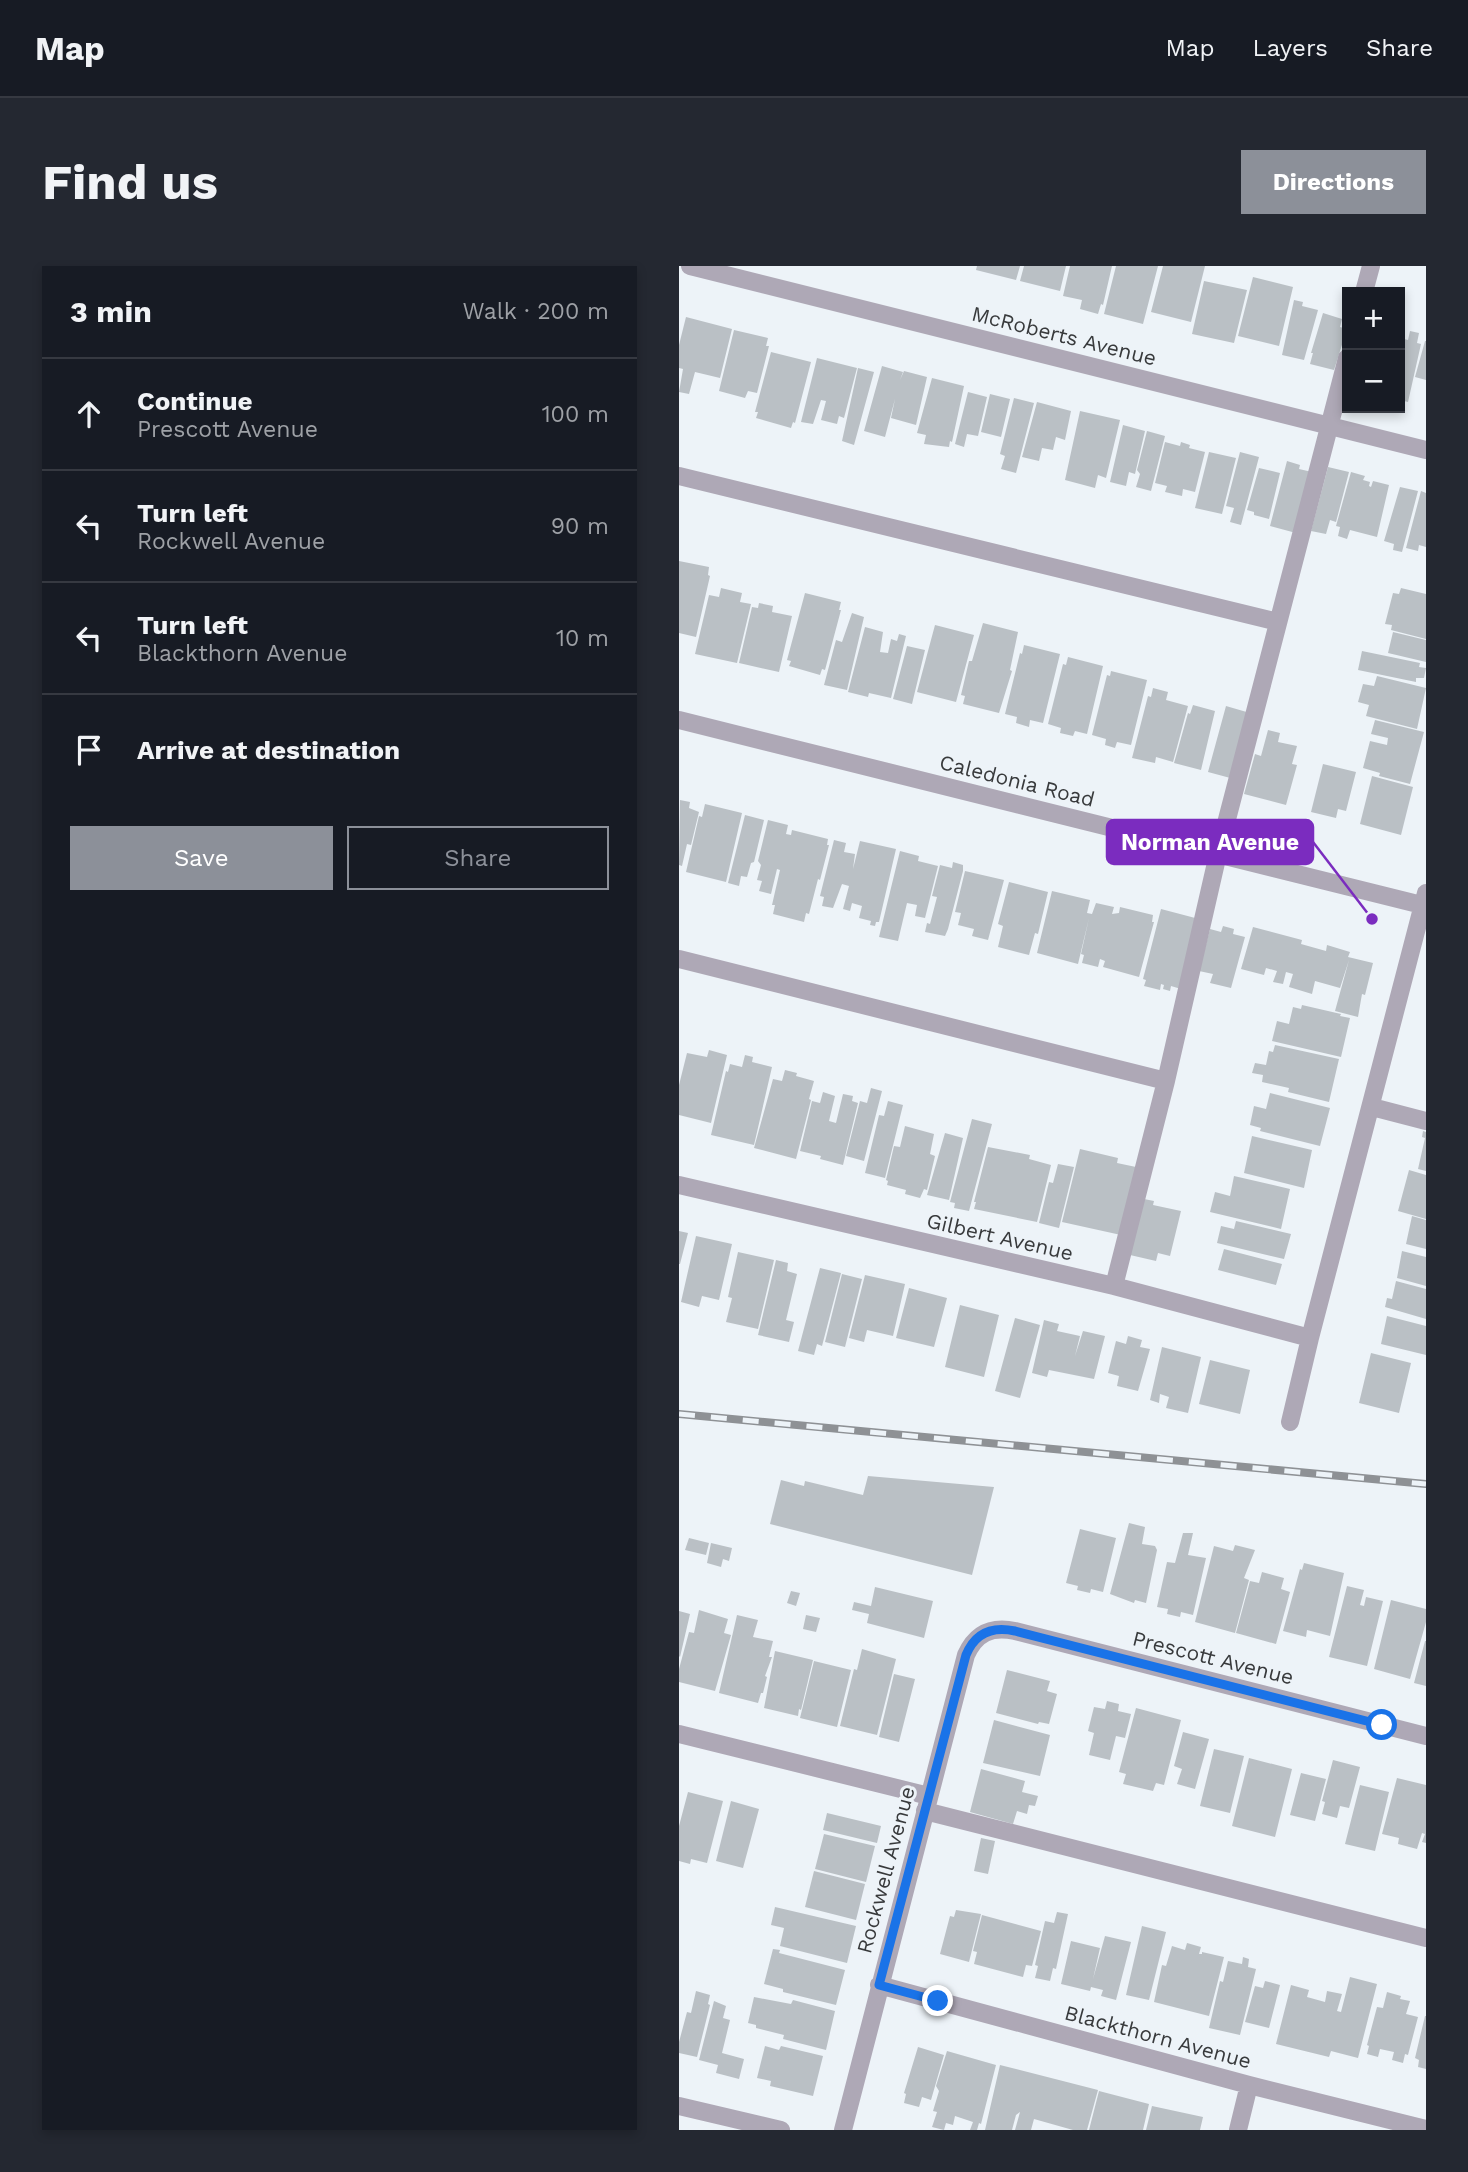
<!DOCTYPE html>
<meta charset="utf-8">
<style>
:root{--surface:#171b24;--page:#242831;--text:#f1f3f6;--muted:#9ea1a6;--line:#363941;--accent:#8c9099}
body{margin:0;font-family:"Work Sans",sans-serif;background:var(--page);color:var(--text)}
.controls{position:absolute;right:21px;top:21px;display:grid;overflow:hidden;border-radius:0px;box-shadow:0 4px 10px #0003}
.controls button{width:63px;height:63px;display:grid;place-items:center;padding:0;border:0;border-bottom:2px solid var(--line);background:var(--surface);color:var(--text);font:35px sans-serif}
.stop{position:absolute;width:21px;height:21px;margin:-16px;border:5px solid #1a73e8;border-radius:50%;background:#fff}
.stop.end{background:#1a73e8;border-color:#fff;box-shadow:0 2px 7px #0008}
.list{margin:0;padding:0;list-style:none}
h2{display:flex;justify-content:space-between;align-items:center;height:91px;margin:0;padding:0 28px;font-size:30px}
h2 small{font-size:23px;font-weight:400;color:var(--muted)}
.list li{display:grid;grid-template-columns:46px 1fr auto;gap:21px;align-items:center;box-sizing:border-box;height:112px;padding:0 28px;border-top:2px solid var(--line)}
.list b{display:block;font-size:26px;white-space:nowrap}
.list p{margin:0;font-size:23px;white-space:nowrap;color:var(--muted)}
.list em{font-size:23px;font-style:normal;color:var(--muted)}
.actions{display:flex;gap:14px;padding:21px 28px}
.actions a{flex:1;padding:16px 0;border:2px solid var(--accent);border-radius:0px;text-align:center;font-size:24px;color:var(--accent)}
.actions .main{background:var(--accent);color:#fff}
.icon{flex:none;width:38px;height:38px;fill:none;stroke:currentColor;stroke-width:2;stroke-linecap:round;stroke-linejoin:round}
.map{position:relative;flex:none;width:747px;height:1864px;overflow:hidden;border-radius:0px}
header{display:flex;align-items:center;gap:42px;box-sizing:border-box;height:98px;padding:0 35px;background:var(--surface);border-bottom:2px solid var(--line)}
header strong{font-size:33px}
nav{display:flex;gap:38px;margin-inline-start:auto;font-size:24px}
.intro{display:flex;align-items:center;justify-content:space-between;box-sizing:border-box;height:168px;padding:0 42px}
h1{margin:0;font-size:49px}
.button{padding:18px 32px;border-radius:0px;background:var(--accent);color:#fff;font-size:24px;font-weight:700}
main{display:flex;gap:42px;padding:0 42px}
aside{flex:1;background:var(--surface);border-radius:0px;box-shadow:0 4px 10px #0003}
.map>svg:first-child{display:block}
</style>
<header>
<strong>Map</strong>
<nav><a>Map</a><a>Layers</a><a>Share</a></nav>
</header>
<div class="intro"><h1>Find us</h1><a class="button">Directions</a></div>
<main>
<aside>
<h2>3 min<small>Walk · 200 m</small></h2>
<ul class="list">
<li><svg class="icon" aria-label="ahead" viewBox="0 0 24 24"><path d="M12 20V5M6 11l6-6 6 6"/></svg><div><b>Continue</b><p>Prescott Avenue</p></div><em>100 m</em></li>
<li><svg class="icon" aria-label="left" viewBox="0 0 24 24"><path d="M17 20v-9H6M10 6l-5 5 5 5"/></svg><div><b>Turn left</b><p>Rockwell Avenue</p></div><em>90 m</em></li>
<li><svg class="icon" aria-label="left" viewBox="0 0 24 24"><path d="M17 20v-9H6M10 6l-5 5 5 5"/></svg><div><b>Turn left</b><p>Blackthorn Avenue</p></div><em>10 m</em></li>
<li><svg class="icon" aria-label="arrive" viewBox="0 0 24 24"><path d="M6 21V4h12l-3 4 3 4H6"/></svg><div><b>Arrive at destination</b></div></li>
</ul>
<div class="actions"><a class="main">Save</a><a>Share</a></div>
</aside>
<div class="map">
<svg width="747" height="1864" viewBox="0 0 747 1864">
<rect width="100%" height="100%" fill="#edf3f8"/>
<!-- building -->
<path fill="#bac0c5" d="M298 0H341L337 14 297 4Z
M345 0H387L381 25 341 15Z
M391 0H433L424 39 422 38 419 48 401 43 403 34 384 30Z
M437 0H479L464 58 425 48Z
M484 0H526L512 56 472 46Z
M574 11 614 21 600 80 559 70Z
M525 15 568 24 555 77 513 68Z
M615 34 624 36 623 40 639 44 625 94 603 89Z
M644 47 663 53 661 61 668 63 655 104 631 98 634 87H632Z
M7 51 53 63 41 112 16 106 10 128 0 126 4 103 0 102V79Z
M55 64 89 72 87 80H90L78 127 69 125 66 132 40 125Z
M731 65 740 67 738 77 742 78 729 136 721 134V72L729 74Z
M746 75H747V114L736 111Z
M92 86 132 96 116 157 114 156 112 162 77 152 79 146H76Z
M138 92 178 102 165 152 160 150 158 158 142 154 147 135 142 134 134 158 122 156Z
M203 100 224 106 221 114 225 105 248 111 237 159 212 152 216 133 206 171 185 165Z
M179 102 195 106 175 179 163 175Z
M253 112 285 120 273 176 271 175 270 181 245 178 247 169 238 167Z
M289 126 308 131 299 170 288 168 285 181 276 178Z
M311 128 331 133 322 171 302 166Z
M335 132 355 137 337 207 322 203 326 190 321 188Z
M358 136 392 145 386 174 377 171 374 184 363 182 360 195 343 191Z
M401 145 441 154 427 212 419 209 416 222 386 214Z
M444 159 466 165 456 208 450 206 447 220 431 216Z
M468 165 486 170 472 225 457 221 461 208 458 204Z
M486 176 501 180 502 176 511 179 510 182 526 186 516 226 504 223 503 230 486 226 488 220 476 217Z
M530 186 557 192 543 248 516 242Z
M561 186 580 191 562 259 551 256 555 242 547 240Z
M608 195 621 199 620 203 633 206 617 267 591 260Z
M649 201 670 206 657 256 651 254 647 268 632 265Z
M580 202 601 207 590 253 575 249V246L568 244Z
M672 206 686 210 684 214 691 216 690 220 692 221 694 215 710 219 698 271 671 264 668 273 659 270 661 261 657 260Z
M721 221 739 225 723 286 714 284 715 278 705 275Z
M742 225 747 227V281L740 279 739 285 727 282Z
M0 295 30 301 29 309 31 310 17 371 0 367Z
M42 322 63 327 61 336 72 338 58 397 16 388 30 329 40 331Z
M722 322 747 328V373L712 364 713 359 706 358 714 327 720 328Z
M126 327 162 336 160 344H162L146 404 143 403 141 409 110 400 112 395 108 394Z
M80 337 94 340 93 346 113 350 100 406 60 397 73 341 79 342Z
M173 347 185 351 168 424 145 419 157 374 163 376Z
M304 357 339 366 331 404 333 405 320 447 284 438 286 430 282 429 290 395H293Z
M256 359 295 369 277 436 238 426Z
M186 361 204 366 201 386 209 387 212 373 218 375 220 368 227 370 212 432 190 427 189 431 169 426Z
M714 366 747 374V396L709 387Z
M345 379 381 388 364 457 351 454 350 461 337 457 338 451 326 448 341 387 343 388Z
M228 380 246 384 233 438 214 433Z
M683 385 741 397 740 401 747 402 745 412H737V416L679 404Z
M389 391 424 400 408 468 396 465 394 470 381 467 382 462 369 458 384 398 387 399Z
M432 405 468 414 452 479 438 476 436 482 426 479 427 473 413 469 428 409 431 410Z
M698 410 747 422 738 463 687 450 690 439 679 436 684 418 695 420Z
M474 422 489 426 487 434 509 440 494 496 477 491 476 497 453 492 469 430 472 431Z
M514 439 536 445 522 504 495 497 509 447 511 448Z
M547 440 571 447 555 513 529 506Z
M696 454 745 466 731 518 700 510 701 507 684 502 691 475 708 479 709 472 692 468Z
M589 464 601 467 599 476 618 480 613 498 618 499 607 539 565 528 576 488 582 490Z
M644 498 677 506 667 545 659 543 657 552 632 546Z
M693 510 734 521 722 569 681 558Z
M1 534 11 536 10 542 20 546 12 579 8 578 3 600 0 599Z
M26 538 63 547 47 616 7 606 20 550 23 551Z
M66 549 85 554 75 596 72 597 68 611 62 610 60 620 49 617Z
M89 554 109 559 107 568 112 569 113 564 149 573 148 579H150L141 614 139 613 130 648 127 647 125 656 94 648 96 639H93L101 604 98 603 92 628 80 625 83 615 78 614 82 599 79 595Z
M155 574 167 577 165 586 176 588 174 603 181 575 217 583 200 656H197L196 660 191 659 192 655 180 652 183 640 173 637 171 645 164 643 170 620 163 618 154 642 143 640 145 631 141 630Z
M221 585 240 590 239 595 259 600 246 652 236 650 238 639 228 637 219 675 200 671Z
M274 596 284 599V605L269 663 266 670 246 666 248 657 251 658 258 631 253 630 261 599 273 602Z
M286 605 325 614 309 674 293 670 295 663 279 659 282 647 276 646Z
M330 616 369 626 359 668 356 667 350 689 319 681 324 660 319 658Z
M373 625 411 634 408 647 413 648 417 637 435 641 433 648 440 647 441 641 474 649 473 656H475L460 711 424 701 426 695 421 693 419 701 403 697 405 689 402 688 410 652 399 698 358 687Z
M482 643 520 653 502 723 492 720 491 725 484 723 485 719 482 718 481 724 465 720 467 714 464 713Z
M544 660 555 663 554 668 566 671 552 722 531 717 534 708 520 705 531 663 542 666Z
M574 661 623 674 622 678 647 685 648 679 671 686 669 691 694 697 686 729 683 728 679 751 656 745 670 694 661 722 636 715 633 728 610 721 614 708 607 706 604 718 594 716 598 705 587 702 585 709 562 703Z
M623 739 662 748 661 750 671 752 662 791 593 775 598 755 610 758 614 741 622 743Z
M596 779 660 793 650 836 609 826 610 822 583 816 584 809 573 807 576 797 587 799 590 785 594 786Z
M30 784 48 789 32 857 0 849V819L8 787 28 791Z
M66 789 74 791 73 796 93 801 75 879 32 869 47 805 49 806 51 798 63 801Z
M106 804 118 807 117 810 135 815 130 833 132 834 117 893 75 882 94 813 103 815Z
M192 822 203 825 185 895 167 890 181 835 188 837Z
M144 826 156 830 150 855 157 857 164 828 174 830 173 835 179 837 164 899 141 893 142 890 121 885 133 835 141 837Z
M591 827 651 842 641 880 581 865 582 862 571 859 575 840 587 843Z
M209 835 224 839 206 912 186 907 200 849 205 850Z
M293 853 313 858 290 945 275 942 276 937 271 936Z
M226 860 255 868 251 888 256 890 248 924 245 923 241 932 226 928 227 924 208 919 209 915 207 914 215 880 221 881Z
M744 865 747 866V905L739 903 746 872 743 871Z
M266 867 284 872 270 934 248 929Z
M573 870 633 884 625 922 565 907Z
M309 881 351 889 350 893 372 899 358 956 295 943 297 936H295Z
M401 883 439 892 438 897 457 901 442 969 383 956Z
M379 898 395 901 380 962 360 957 370 916 374 917Z
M730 904 747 909V953L719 945Z
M555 910 611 923 602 963 531 946 536 926 551 930Z
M465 933 475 935 474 939 502 945 491 990 479 987 477 995 451 989Z
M733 950 747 954V983L727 978Z
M557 955 612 968 605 993 538 977 542 960 555 963Z
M0 965 9 967 1 998H0Z
M17 970 53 978 40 1034 23 1030 20 1041 2 1036Z
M545 983 603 998 597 1019 539 1004Z
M723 985 747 991V1020L718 1012Z
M59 986 95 994 79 1063 47 1056 53 1032 49 1031Z
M97 994 109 997 108 1005 118 1008 107 1054 115 1056 110 1076 79 1069Z
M141 1002 162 1007 143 1080 138 1078 135 1089 119 1085Z
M163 1008 183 1013 166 1081 146 1076Z
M186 1009 226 1018 214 1070 188 1064 185 1076 170 1072Z
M717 1015 747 1023V1053L706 1041 708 1032 713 1033Z
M230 1022 268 1032 255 1081 217 1072Z
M281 1039 320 1049 305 1111 266 1101Z
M708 1050 747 1060V1089L702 1078Z
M336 1052 361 1059 341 1132 316 1125Z
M365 1054 380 1058 378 1065 401 1070 396 1090 404 1065 426 1070 415 1113 370 1104 368 1111 353 1107Z
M449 1070 463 1074 461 1081 471 1083 459 1125 438 1120 440 1110 429 1107 437 1075 447 1078Z
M483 1081 522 1091 509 1147 487 1142 490 1131 481 1128 480 1137 471 1134Z
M692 1087 732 1097 720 1147 680 1137Z
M531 1094 571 1104 561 1148 520 1138Z
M189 1210 315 1221 293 1309 91 1258 102 1214 125 1220 126 1215 184 1229Z
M450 1257 466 1261 463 1278 476 1280 478 1284 467 1337 456 1334 455 1337 431 1328Z
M401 1263 437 1272 424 1326 412 1323 411 1327 398 1324 399 1320 387 1317Z
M504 1267H514L509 1289 527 1292 514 1349 502 1346 501 1351 488 1348 489 1343 478 1341 488 1296 496 1297Z
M10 1272 30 1277 27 1289 6 1284Z
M32 1277 53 1282 50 1295 44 1293 42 1301 28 1297Z
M556 1279 576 1284 565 1312 570 1314 556 1367 516 1356 535 1280 554 1285Z
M625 1297 665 1307 651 1370 628 1364 627 1371 604 1365 621 1303 623 1304Z
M583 1306 605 1312 602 1323 611 1326 597 1378 557 1367 571 1315 580 1317Z
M668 1320 685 1324 681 1339 685 1340 687 1331 704 1335 688 1400 650 1391Z
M196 1321 254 1335 245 1372 188 1357 190 1348 173 1344 175 1336 192 1340Z
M112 1325 121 1327 117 1340 108 1337Z
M712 1334 747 1343V1356L731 1413 695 1403Z
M20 1344 49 1353 45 1367 52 1369 36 1425 0 1416V1403L10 1366 15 1367Z
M0 1345 11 1348 1 1391 0 1390Z
M58 1349 79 1354 74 1371 94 1375 90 1391H93L86 1410 88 1411 84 1427H82L79 1437 40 1427Z
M127 1349 141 1352 137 1366 124 1363Z
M746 1375H747V1420L735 1417Z
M183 1383 217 1393 198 1469 161 1460 175 1403 178 1404Z
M96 1385 134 1394 122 1444 120 1443 119 1450 85 1442Z
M135 1395 172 1404 158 1461 121 1452Z
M328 1404 371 1415 368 1425 378 1428 370 1458 360 1456 359 1458 317 1447Z
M215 1408 236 1413 220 1476 200 1471Z
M428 1435 440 1438 439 1445 452 1448 446 1472 437 1470 431 1494 410 1489 415 1467 409 1465 415 1441 426 1443Z
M457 1442 502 1454 485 1519 477 1517 474 1525 444 1518 447 1508 440 1506Z
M315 1454 371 1469 361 1510 304 1497Z
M504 1466 530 1473 516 1523 498 1518 503 1503 495 1500Z
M535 1483 565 1490 551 1547 521 1540Z
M570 1492 613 1503 596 1571 553 1560Z
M654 1494 681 1501 670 1542 661 1540 658 1552 643 1548 646 1536 643 1535Z
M302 1503 346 1515 343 1526 359 1530 356 1540 350 1539 348 1548 338 1545 334 1558 291 1546Z
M622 1507 647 1513 636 1555 611 1549Z
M718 1512 747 1519V1577L743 1576 746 1568 743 1567 738 1583 719 1578 720 1572 703 1568Z
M681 1519 710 1526 696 1585 666 1578Z
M9 1526 44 1535 28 1597 12 1593 11 1598 0 1595V1560Z
M52 1535 80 1543 64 1602 37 1595Z
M148 1547 202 1560 198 1577 144 1564Z
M145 1568 196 1580 187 1616 136 1603Z
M302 1572 316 1575 309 1608 295 1605Z
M135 1605 186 1618 177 1654 126 1641Z
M96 1641 177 1660 168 1697 101 1680 105 1662 92 1659Z
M277 1644 302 1648 290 1696 261 1688 271 1650 275 1651Z
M378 1646 389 1648 377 1703 374 1702 371 1715 356 1712 359 1700 356 1699 366 1655 375 1657Z
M303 1649 362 1665 353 1700 347 1699 344 1711 295 1698 298 1686 294 1685Z
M463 1660 487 1666 470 1734 447 1729Z
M426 1670 452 1676 437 1734 422 1730 424 1724 412 1721 411 1725 382 1718 392 1675 421 1682 414 1713Z
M508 1677 522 1681 520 1688H523V1686L545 1691 530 1750 475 1736 483 1699 487 1700 493 1680 506 1684Z
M94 1683 101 1684 100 1687 166 1704 157 1739 104 1726V1723L85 1718Z
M564 1691 570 1693 569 1701 577 1703 561 1769 530 1762 541 1715 544 1716 549 1695 563 1698Z
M671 1711 698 1718 679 1792 652 1785 650 1791 597 1778 612 1719 630 1724 628 1731 646 1736 648 1725 663 1728 658 1745 662 1746Z
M586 1715 601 1719 590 1762 566 1756 576 1720 584 1722Z
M17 1725 31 1729 29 1738 31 1739 18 1791 0 1787V1776L8 1746 12 1747Z
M708 1726 722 1730 721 1733 731 1735 727 1748 739 1751 729 1789 726 1788 724 1797 713 1794 715 1786 701 1783 699 1791 688 1788 690 1780 688 1779 698 1741 704 1742Z
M75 1731 112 1738 114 1734 156 1745 147 1784 104 1773 105 1769 77 1762V1759L69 1757Z
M35 1735 47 1740 44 1752 51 1754 43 1787 65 1793 60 1813 37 1807 39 1799 20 1794Z
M746 1750H747V1803L739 1801 740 1794 736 1792Z
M86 1780 100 1784 102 1780 144 1790 134 1830 91 1820 92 1815 78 1812Z
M239 1781 265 1789 252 1834 243 1831 240 1841 225 1837 227 1828 225 1827Z
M268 1785 317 1799 302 1858 300 1857 298 1864H291L294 1856 276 1850 274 1859 267 1857 265 1864 253 1861 258 1846 254 1845 260 1825 257 1820Z
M321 1799 419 1824 408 1864H394L355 1853 352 1864H336L341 1846 337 1849 333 1864H306Z
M420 1825 470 1838 464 1864H410Z
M473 1840 524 1851 521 1864H467Z"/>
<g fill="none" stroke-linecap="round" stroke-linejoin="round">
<!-- minor -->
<path stroke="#aea8b6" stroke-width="18" d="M11 0 747 184
M685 26 692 0
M0 210 599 356
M0 454 747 640
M0 693 487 815
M693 841 747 855
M0 919 435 1020 631 1072
M435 1020 487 815 539 588 668 92
M611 1156 631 1072 747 627
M0 1468 250 1530
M246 1545 747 1672
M200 1719 570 1819 747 1863
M0 1840 102 1864
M164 1864 287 1389C297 1367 312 1360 336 1365L747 1470
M559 1864 570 1819"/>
<defs>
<path id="rail" d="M0 1148 747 1218"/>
</defs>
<!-- rail casing -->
<use href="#rail" stroke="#8e9195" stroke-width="8"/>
<!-- rail -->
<use href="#rail" stroke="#edf3f8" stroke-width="5" stroke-dasharray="16" stroke-linecap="butt"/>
</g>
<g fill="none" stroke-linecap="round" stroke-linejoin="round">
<!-- route -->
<path stroke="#1a73e8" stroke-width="9" d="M259 1735 200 1719 287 1389C296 1367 313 1360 336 1365L703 1459"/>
</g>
<g text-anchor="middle" stroke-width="6" stroke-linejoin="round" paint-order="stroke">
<!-- street labels -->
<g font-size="21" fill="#383a3c" stroke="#edf3f8">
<text transform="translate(385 70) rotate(14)" y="7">McRoberts Avenue</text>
<text transform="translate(338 515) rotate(14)" y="7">Caledonia Road</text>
<text transform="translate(321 971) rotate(13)" y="7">Gilbert Avenue</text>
<text transform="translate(534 1392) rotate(14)" y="7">Prescott Avenue</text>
<text transform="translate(207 1604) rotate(-75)" y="7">Rockwell Avenue</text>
<text transform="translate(479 1771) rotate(15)" y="7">Blackthorn Avenue</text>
</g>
</g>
<!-- callouts -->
<path fill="none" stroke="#7b2cbf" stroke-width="2.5" d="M693 653L634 576"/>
<circle fill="#7b2cbf" stroke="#edf3f8" stroke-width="2.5" cx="693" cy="653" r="7"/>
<rect fill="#7b2cbf" stroke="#7b2cbf" stroke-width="2.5" x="428" y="554" width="206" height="44" rx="7"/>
<g font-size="23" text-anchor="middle" font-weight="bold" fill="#fff">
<text x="531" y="584">Norman Avenue</text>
</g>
</svg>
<div class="controls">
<button>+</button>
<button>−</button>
</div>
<div class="stop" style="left:703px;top:1459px"></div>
<div class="stop end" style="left:259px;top:1735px"></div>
</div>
</main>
